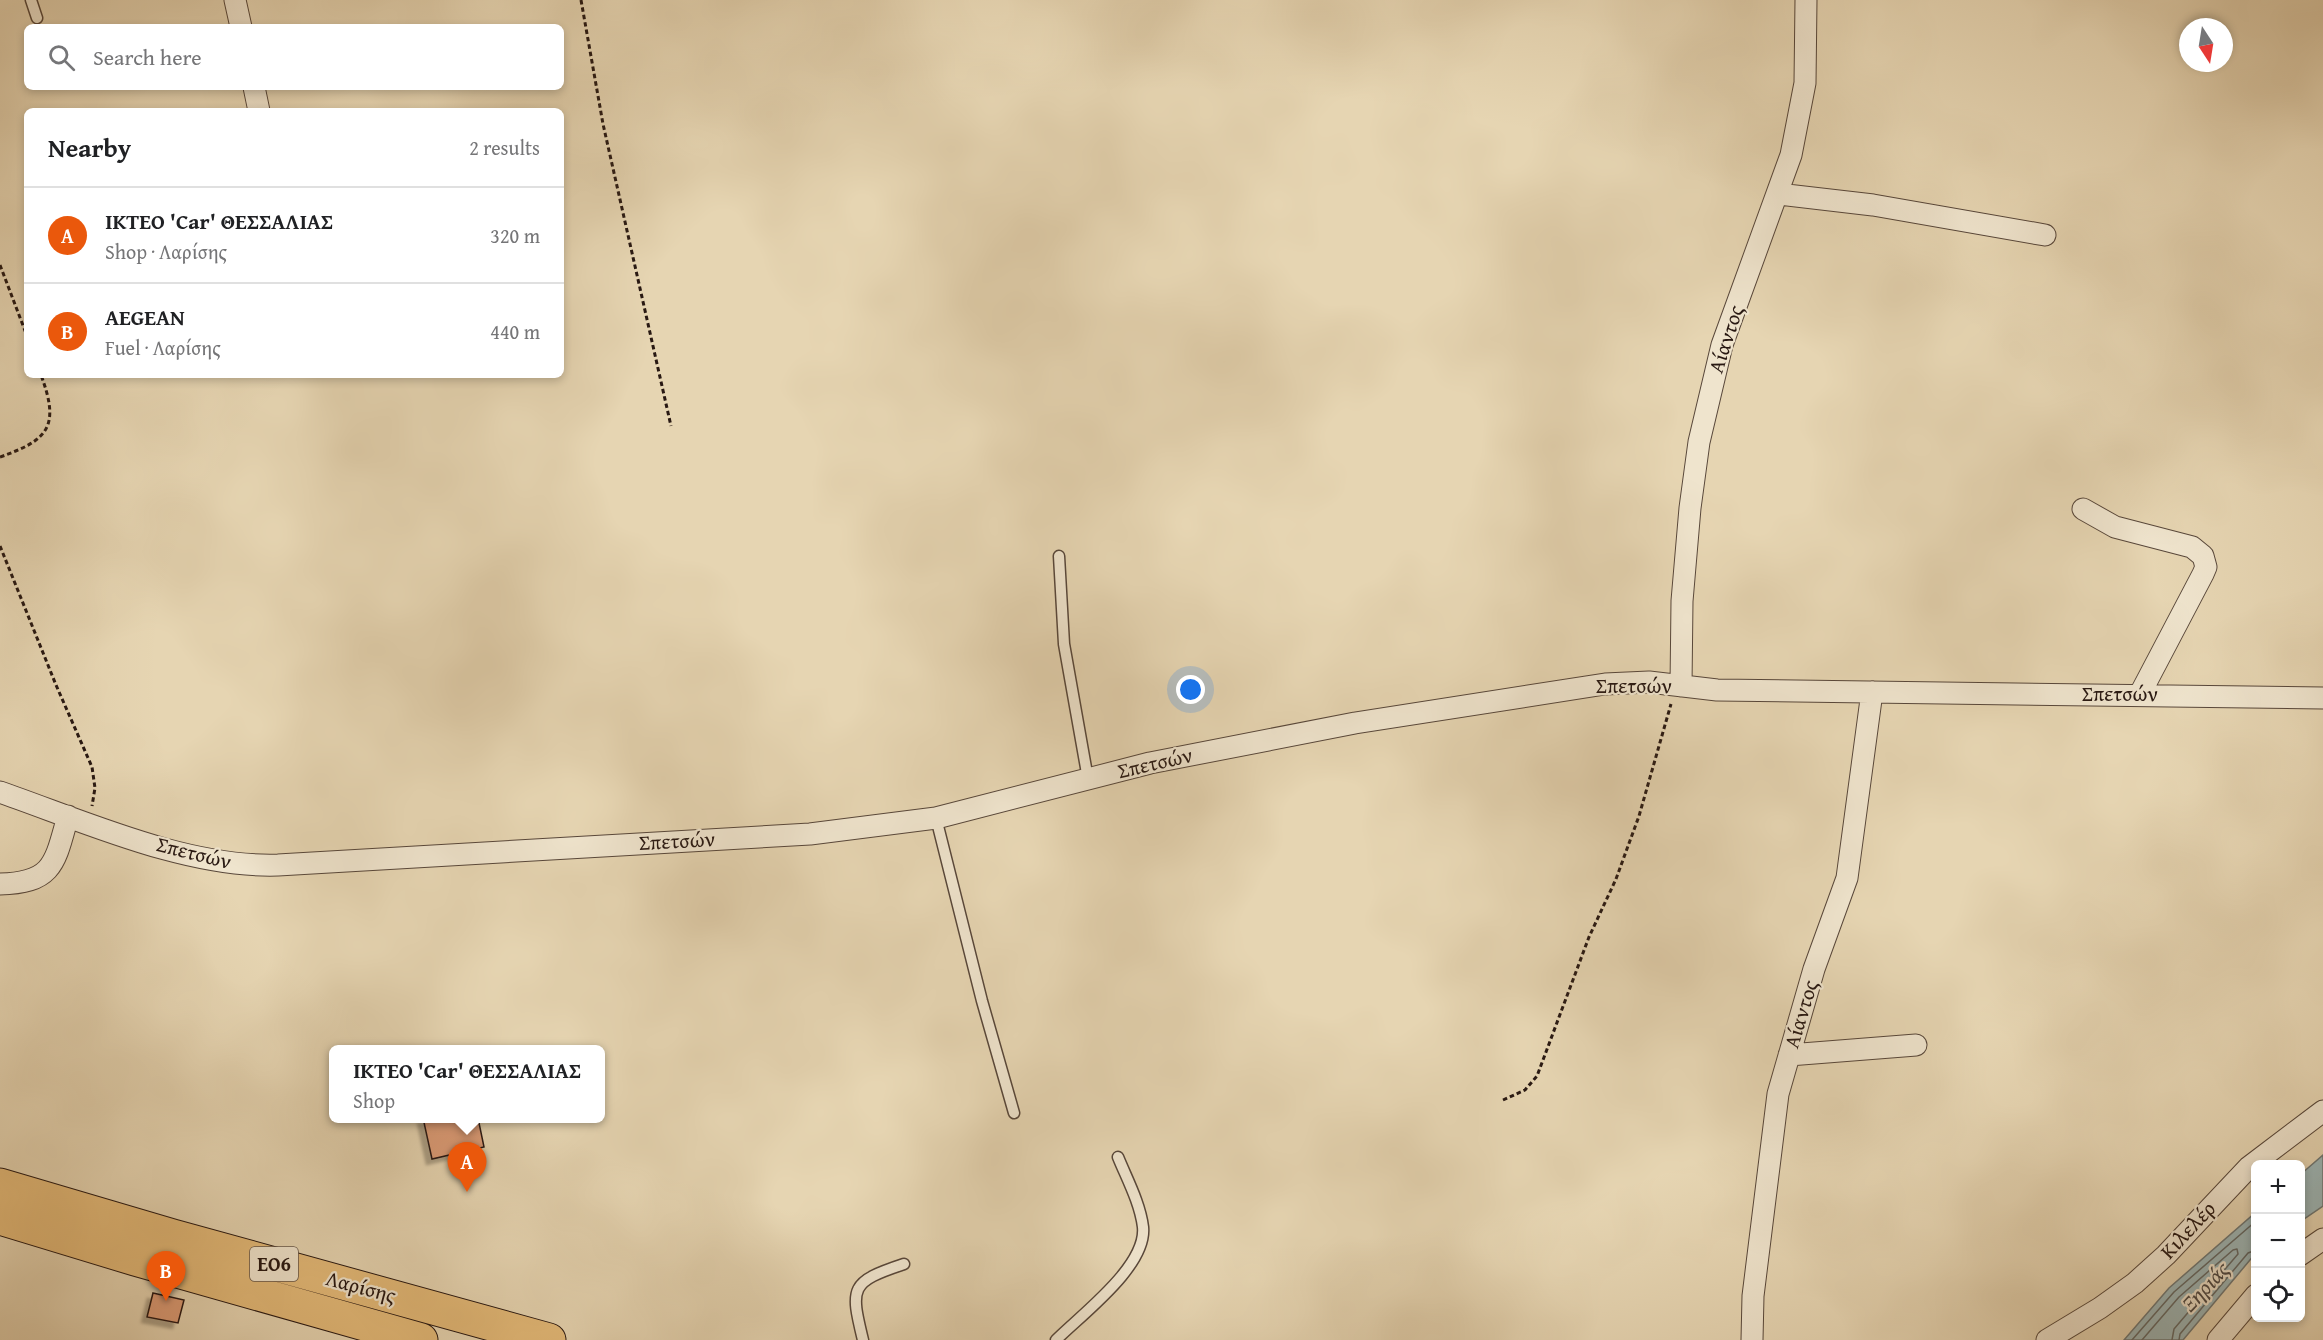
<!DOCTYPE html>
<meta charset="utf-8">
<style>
:root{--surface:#fff;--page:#f2f2f2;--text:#202124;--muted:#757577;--line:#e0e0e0;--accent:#ea580c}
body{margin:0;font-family:"Gentium Book Plus",serif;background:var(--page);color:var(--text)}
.controls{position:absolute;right:18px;bottom:18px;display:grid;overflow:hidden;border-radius:9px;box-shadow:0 3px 9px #0003}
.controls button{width:54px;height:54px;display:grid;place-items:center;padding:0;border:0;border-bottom:2px solid var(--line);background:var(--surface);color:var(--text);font:30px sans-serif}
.compass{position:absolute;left:2179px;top:18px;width:54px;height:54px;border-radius:50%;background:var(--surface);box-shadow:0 3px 9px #0003;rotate:168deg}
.you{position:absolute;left:1191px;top:690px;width:21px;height:21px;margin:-15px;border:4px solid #fff;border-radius:50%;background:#1a73e8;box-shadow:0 0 0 9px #1a73e833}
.badge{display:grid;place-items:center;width:39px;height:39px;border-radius:50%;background:var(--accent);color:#fff;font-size:20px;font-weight:700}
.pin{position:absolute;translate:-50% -50px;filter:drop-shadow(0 2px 3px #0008)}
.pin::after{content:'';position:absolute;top:32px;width:21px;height:18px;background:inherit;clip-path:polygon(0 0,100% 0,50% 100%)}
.popup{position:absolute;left:329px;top:1045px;width:276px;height:78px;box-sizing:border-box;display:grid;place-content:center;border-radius:9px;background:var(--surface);filter:drop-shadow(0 2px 4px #0005);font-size:20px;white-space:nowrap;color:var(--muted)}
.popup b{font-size:22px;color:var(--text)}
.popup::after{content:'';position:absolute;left:50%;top:100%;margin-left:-12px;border:12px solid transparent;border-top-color:var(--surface)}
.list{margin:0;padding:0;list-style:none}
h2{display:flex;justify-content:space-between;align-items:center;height:78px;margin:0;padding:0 24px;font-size:26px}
h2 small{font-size:20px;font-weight:400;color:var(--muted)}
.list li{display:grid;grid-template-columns:39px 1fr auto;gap:18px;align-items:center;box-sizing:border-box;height:96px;padding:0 24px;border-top:2px solid var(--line)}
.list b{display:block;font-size:22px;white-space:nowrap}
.list p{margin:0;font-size:20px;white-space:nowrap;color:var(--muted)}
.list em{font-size:20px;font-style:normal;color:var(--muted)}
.icon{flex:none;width:33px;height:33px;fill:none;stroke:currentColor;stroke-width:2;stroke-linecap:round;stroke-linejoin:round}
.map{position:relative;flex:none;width:2323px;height:1340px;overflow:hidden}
.search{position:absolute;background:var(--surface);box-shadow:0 3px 9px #0003;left:24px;top:24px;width:540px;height:66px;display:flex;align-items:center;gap:15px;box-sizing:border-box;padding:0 21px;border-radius:9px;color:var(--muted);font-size:22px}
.panel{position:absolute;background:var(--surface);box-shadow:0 3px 9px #0003;left:24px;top:108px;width:540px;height:270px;border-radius:9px}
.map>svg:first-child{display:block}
</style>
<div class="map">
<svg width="2323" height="1340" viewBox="0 0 2323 1340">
<defs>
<filter id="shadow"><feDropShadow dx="-5.5" dy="5.5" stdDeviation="1.5" flood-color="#0004"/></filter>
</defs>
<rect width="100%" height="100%" fill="#e6d5b2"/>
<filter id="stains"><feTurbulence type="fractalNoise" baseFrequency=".00333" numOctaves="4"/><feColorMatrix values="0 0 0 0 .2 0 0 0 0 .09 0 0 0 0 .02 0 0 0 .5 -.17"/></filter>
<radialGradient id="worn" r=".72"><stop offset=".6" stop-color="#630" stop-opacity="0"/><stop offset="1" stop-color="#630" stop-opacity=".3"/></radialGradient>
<!-- water -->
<path fill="#9cb6b7" stroke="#6e7775" stroke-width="1.5" d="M2323 1155V1206L2301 1221V1174Z
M2255 1213V1254L2183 1340H2124L2169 1288Z"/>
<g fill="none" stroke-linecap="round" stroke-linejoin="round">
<!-- shore -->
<path stroke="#626764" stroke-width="1.5" d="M2132 1340 2174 1292 2256 1221
M2142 1340 2179 1297 2233 1250 2237 1249 2238 1254 2174 1329 2172 1340
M2179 1340 2180 1334 2248 1253 2256 1250"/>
</g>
<!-- building -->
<path fill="#db9b76" stroke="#281812" stroke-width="1.5" filter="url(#shadow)" d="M423 1118H478L484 1147 432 1159Z
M153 1293 184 1300 178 1323 147 1317Z"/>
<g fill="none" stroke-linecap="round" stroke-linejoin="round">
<defs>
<path id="service" d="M31 0 37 18
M1059 556 1064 644 1088 779
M936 818 982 1001 1014 1113
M863 1340C850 1287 850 1282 904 1264
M1056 1340C1082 1314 1147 1266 1143 1227 1140 1203 1127 1179 1118 1157"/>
<path id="minor" d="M235 0 241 27
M254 87 259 111
M1778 194 1873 205 2045 235
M2083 509 2115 527 2192 547 2203 556 2206 567 2203 574 2140 694
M1681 686 1682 601 1690 508 1699 442 1722 345 1791 155 1805 83 1806 0
M0 792C86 822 187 868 278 865L810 834 936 818 1150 763 1355 723 1605 684 1649 682 1717 690 2323 698
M0 884C54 883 55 862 68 816
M1789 1055 1916 1045
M2300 1255 2323 1239
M1752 1340 1753 1296 1778 1094 1814 969 1847 878 1872 692
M2047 1340 2100 1308 2135 1283 2166 1255 2249 1167 2323 1111
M2218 1340 2256 1295"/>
<path id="primary" d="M0 1185 173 1236 549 1340
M0 1218 135 1259 421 1340"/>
</defs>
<!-- service casing -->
<use href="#service" stroke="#58473a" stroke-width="13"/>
<!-- minor casing -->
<use href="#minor" stroke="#58473a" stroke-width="23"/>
<!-- primary casing -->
<use href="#primary" stroke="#281812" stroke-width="35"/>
<!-- path -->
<path stroke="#281812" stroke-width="3" stroke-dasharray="4.5 3" stroke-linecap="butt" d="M581 0 603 124 671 426
M0 265 27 336
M0 457C49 440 60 426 41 375
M0 546 56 685 92 767 95 788 92 806
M1503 1100 1525 1090 1537 1076 1589 937 1616 879 1639 816 1671 704"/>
<!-- service -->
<use href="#service" stroke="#efe4cd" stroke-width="10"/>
<!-- minor -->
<use href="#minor" stroke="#efe4cd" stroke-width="21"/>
<!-- primary -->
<use href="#primary" stroke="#e3ba79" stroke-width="33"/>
</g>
<g text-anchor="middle" stroke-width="4.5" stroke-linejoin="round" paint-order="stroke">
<!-- shield labels -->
<rect fill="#efe4cd" stroke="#64554a" stroke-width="1.5" x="250" y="1247" width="48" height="34" rx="4.5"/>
<g font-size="20" font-weight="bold" fill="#281812">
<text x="274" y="1271">ΕΟ6</text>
</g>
<!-- street labels -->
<g font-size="21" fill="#281812" stroke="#efe4cd">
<text transform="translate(1726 339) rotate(-72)" y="7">Αίαντος</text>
<text x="1634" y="693">Σπετσών</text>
<text x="2120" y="701">Σπετσών</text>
<text transform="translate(1155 763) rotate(-13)" y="7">Σπετσών</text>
<text transform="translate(677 841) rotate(-3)" y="7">Σπετσών</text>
<text transform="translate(194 853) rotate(14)" y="7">Σπετσών</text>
<text transform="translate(1801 1014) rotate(-73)" y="7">Αίαντος</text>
<text transform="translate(2188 1230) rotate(-47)" y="7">Κιλελέρ</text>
<text transform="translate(361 1287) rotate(15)" y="7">Λαρίσης</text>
</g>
<!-- water labels -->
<g font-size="22" font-style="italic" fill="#4b4744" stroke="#efe4cd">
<text transform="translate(2205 1286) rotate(-47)" y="8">Ξηριάς</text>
</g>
</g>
<rect width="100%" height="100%" filter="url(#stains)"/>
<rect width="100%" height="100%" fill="url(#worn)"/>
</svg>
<div class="controls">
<button>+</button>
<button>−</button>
<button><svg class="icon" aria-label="locate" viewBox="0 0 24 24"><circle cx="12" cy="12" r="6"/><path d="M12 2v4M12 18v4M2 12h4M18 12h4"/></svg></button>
</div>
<svg class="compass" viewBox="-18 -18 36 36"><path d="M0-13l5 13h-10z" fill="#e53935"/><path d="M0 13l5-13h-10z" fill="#757577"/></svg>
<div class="you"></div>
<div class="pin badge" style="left:467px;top:1192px">A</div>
<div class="popup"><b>ΙΚΤΕΟ 'Car' ΘΕΣΣΑΛΙΑΣ</b>Shop</div>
<div class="pin badge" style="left:166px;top:1301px">B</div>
<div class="search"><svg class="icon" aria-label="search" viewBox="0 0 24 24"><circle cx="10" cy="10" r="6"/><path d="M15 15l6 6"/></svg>Search here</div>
<section class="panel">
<h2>Nearby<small>2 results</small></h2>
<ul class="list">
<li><span class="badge">A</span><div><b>ΙΚΤΕΟ 'Car' ΘΕΣΣΑΛΙΑΣ</b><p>Shop · Λαρίσης</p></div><em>320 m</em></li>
<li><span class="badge">B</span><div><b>AEGEAN</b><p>Fuel · Λαρίσης</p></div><em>440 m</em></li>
</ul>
</section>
</div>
